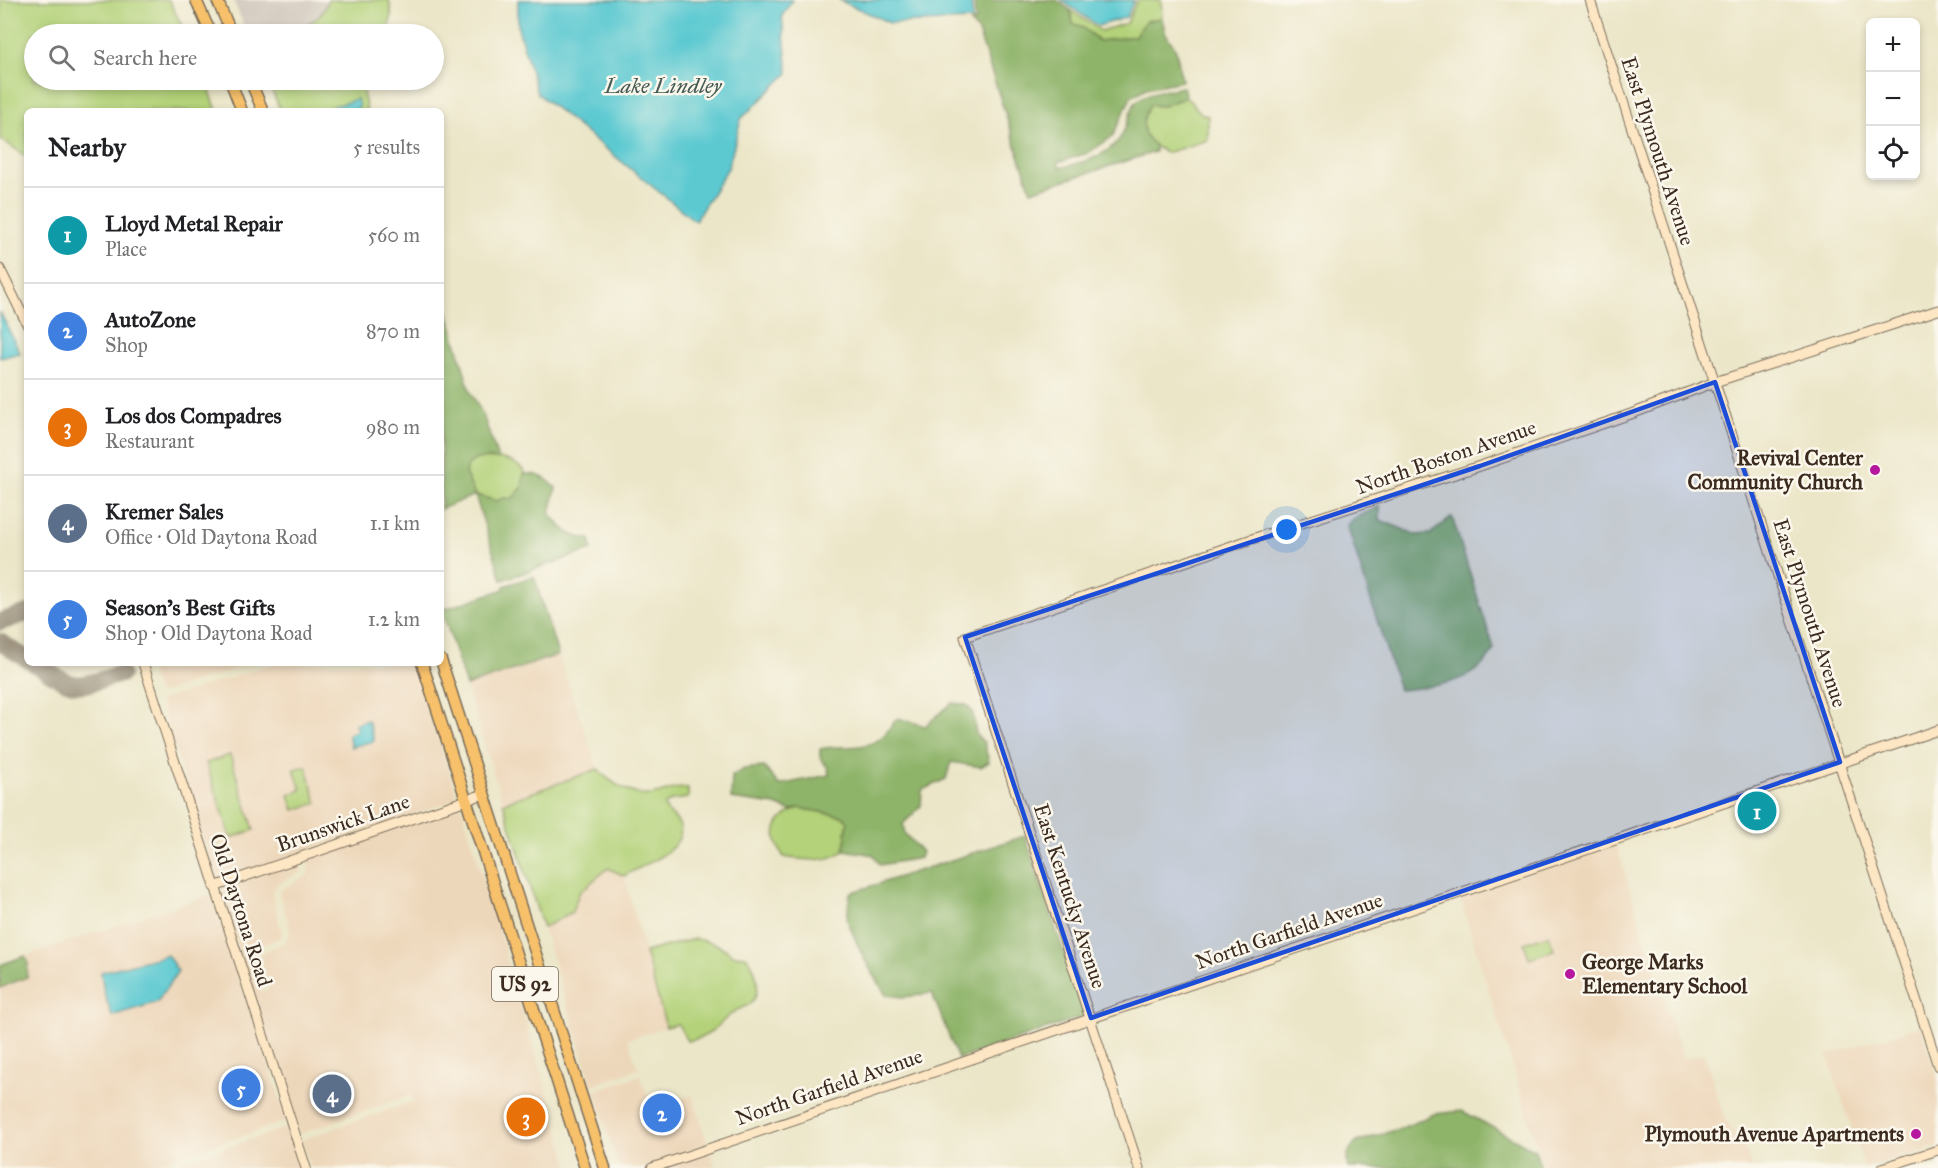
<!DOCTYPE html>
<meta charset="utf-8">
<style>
:root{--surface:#fff;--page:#f6f6f6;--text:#202124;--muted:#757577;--line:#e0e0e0;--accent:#b5179e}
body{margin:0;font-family:"IM FELL Great Primer",serif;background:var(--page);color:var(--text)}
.controls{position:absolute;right:18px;top:18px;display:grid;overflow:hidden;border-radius:9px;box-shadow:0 3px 9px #0003}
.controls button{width:54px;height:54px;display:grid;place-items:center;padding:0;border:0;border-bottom:2px solid var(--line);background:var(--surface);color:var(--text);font:30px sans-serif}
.you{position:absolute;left:1287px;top:530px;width:21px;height:21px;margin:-15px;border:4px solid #fff;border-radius:50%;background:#1a73e8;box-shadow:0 0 0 9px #1a73e833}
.badge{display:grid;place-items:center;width:39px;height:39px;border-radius:50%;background:var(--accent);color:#fff;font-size:20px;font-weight:700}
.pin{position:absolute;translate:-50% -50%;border:3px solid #fff;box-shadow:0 2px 6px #0006}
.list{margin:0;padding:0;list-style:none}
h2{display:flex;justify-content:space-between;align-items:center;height:78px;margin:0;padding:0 24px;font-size:26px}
h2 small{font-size:20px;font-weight:400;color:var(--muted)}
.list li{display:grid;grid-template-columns:39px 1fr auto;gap:18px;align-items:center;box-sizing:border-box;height:96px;padding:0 24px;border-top:2px solid var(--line)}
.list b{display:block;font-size:22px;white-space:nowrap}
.list p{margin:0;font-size:20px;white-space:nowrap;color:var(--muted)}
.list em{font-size:20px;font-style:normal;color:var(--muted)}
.icon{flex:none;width:33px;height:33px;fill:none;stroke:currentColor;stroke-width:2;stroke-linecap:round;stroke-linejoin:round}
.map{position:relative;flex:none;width:1938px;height:1168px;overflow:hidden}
.search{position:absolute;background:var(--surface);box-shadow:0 3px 9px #0003;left:24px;top:24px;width:420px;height:66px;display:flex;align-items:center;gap:15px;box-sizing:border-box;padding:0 21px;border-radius:33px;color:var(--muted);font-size:22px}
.panel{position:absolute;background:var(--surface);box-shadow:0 3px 9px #0003;left:24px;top:108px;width:420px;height:558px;border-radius:9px}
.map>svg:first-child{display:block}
</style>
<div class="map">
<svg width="1938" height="1168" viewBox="0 0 1938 1168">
<rect width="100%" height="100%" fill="#fbf7ec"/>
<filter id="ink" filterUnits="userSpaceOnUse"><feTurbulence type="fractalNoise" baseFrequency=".0167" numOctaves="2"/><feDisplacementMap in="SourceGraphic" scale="12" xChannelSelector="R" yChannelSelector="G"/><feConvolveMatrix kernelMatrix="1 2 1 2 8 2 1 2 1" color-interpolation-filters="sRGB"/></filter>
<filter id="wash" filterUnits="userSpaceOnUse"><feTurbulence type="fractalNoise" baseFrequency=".008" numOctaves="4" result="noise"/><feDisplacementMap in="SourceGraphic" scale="24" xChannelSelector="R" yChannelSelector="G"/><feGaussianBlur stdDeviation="1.35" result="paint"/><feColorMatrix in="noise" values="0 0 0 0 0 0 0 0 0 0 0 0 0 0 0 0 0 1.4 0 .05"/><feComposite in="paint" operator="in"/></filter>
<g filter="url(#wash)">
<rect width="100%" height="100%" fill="#ebe6c8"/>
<!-- built -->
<path fill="#edd7ba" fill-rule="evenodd" d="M558 655 598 769 503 803 466 686Z
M147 663H253L158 694Z
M275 663H415L458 799 217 883 160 701Z
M461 805 570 1168H310L301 1140 414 1101 411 1095 299 1134 219 889 300 861 301 872 276 885 272 892 282 934 279 938 260 946 254 955 262 992 269 990 261 956 265 951 284 943 289 936 290 928 279 893 281 890 307 876 309 868 307 858Z
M1616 845 1683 1059 1704 1053 1724 1117 1748 1155 1752 1168H1544L1459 894Z
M607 868 624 876 666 1027 628 1039 638 1069 592 1085 543 928 572 912 579 893Z
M212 894 287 1121 143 1168H0V988L11 985 29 969 25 956ZM167 955 157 1002 112 1016 101 972Z
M1921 1026 1938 1079V1147L1865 1168 1827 1055Z
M640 1075 652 1108 692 1095 708 1144 642 1168H619L594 1091Z
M289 1127 302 1168H164Z
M710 1151 716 1168H662Z"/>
<!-- industrial -->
<path fill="#ccc2b8" d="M233 0H328L324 13 315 22 290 34H248Z"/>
<!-- green -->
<path fill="#b3d279" stroke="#777e4c" stroke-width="1.5" d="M1 0H169L186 34H34V80H206L217 111H27V157L0 138Z
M328 0H389C393 13 392 23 385 34H290C308 20 320 25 328 0Z
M1137 0H1161L1162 18 1146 21 1135 36 1099 41 1081 26 1073 24 1070 10 1101 31 1127 23Z
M267 80H365L363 92 367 111H281Z
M1186 97 1202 114 1208 116V140L1166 153C1161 149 1153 146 1149 142 1139 131 1143 115 1150 105L1163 106Z
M476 458C494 458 512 456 525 472L522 488 512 499 504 498 497 501 475 495 465 473 468 463Z
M230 755 254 830 231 838 206 763Z
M306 766 317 803 294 810 289 795 301 790 294 769Z
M598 769C609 782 633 797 651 795 664 793 675 786 688 789V798L672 800 664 805C667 815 678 817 680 827 687 850 640 866 624 876L608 868 579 893 572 912 543 928 503 803Z
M799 808 842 816 848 820 844 850C831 863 801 860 784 857 768 834 775 818 799 808Z
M1549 935 1554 950 1529 958 1524 943Z
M694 939C711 941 721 945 733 955L746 956C756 966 763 991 751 1003 747 1007 739 1008 734 1012 716 1025 712 1038 687 1041L678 1024 666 1027 645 952Z"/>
<!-- forest -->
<path fill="#8eb469" stroke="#646f44" stroke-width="1.5" d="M974 0H1056L1070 10 1073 24 1081 26 1099 41 1135 36 1146 21 1162 18 1165 32 1176 50 1182 81 1146 88 1131 97 1112 137 1088 153 1058 162 1060 168C1080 163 1104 158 1118 141 1126 131 1128 118 1133 107 1139 91 1169 90 1183 87L1186 97 1163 106 1150 105C1141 118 1140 136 1155 145V152L1031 191 978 31 970 23 976 21Z
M441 289 470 391 483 415 498 459C482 458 470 456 465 473L475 495 497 501 504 498 512 499 522 488 524 474C537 472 548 479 556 488L550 513C560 527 571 538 590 539L592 550 502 580 475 495 441 509Z
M1380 506V520L1417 535 1430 534 1452 517 1494 649C1478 683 1433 687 1399 690L1347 525 1355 518Z
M534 576 558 655 466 686 442 610 504 589V586Z
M952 703 967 705 973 714 976 734 984 743 989 762 981 767 951 762 946 779 922 790 921 806 903 824 905 834 922 852 920 858 880 865 874 855 844 850 848 821 842 816 799 808 790 811 776 805 731 799 732 776 744 769 764 767 779 785 829 775 828 767C821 762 819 758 820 749 840 744 864 752 882 737 888 732 892 724 898 718L925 726Z
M1025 836 1085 1016 958 1059 932 993 904 997 886 995 863 957 847 920 850 893Z
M25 956 28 962 27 977 0 988V965Z
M1462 1111 1535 1150 1541 1168H1348C1345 1157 1348 1149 1357 1142L1402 1128 1434 1114Z"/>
<!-- water -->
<path fill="#5cc9d1" stroke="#4c7a78" stroke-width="1.5" d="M518 0H792L782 16 788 73 741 119 728 168 695 221 537 93 518 28Z
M839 0H971L973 20 890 23Z
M1061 0H1134L1127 17 1098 26Z
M357 99 359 107 355 111H319Z
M0 312 20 353 0 358Z
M368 720 374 741 351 747 348 734 357 731 355 724Z
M167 955 178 971 157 1002 112 1016 104 992 101 972Z"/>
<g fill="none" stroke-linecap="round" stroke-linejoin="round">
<!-- taxiway -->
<path stroke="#938873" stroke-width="18" d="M0 622 27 613
M0 642 27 659
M34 663C78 690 71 689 121 674"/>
</g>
</g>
<g filter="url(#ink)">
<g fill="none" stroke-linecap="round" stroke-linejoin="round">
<defs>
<path id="secondary" d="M1590 0 1938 1066
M0 269 27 324
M143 663 306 1168
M214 887 484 794
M652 1168 1938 730
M1139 1168 965 637 1252 539 1480 466 1631 414 1715 382 1938 310
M1882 1168 1938 1150"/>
<path id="primary" d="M196 0 211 34
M217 0 232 34
M230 80 242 111
M250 80 263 111
M441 660 605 1168
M422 663 585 1168"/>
</defs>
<!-- secondary casing -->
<use href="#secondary" stroke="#796c5a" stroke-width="11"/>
<!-- primary casing -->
<use href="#primary" stroke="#796c5a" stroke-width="13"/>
<!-- secondary -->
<use href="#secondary" stroke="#fce6c4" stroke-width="9"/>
<!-- primary -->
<use href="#primary" stroke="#f7c06b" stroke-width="10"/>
</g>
</g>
<!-- marked area -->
<path fill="#1d4ed8" fill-opacity="0.2" stroke="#1d4ed8" stroke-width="4.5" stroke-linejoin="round" d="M1715 382 1840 762 1091 1018 965 637 1480 466Z"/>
<!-- markers -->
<g fill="#b5179e" stroke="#fbf7ec" stroke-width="2">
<circle cx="1875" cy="470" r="6"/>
<circle cx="1570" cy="974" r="6"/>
<circle cx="1916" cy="1134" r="6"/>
</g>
<g text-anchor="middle" stroke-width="5" stroke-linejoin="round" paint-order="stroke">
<!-- shield labels -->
<rect fill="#fbf7ec" stroke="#75685c" stroke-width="1.5" x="492" y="967" width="66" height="34" rx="4.5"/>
<g font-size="20" font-weight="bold" fill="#3b2a1e">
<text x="525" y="991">US 92</text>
</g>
<!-- street labels -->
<g font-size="21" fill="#3b2a1e" stroke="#fbf7ec">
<text transform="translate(1658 151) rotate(72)" y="7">East Plymouth Avenue</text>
<text transform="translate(1446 457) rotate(-19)" y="7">North Boston Avenue</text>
<text transform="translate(1810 613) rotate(72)" y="7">East Plymouth Avenue</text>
<text transform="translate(343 823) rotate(-19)" y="7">Brunswick Lane</text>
<text transform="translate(1070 896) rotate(72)" y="7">East Kentucky Avenue</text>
<text transform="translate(241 910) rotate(72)" y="7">Old Daytona Road</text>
<text transform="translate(1289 931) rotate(-19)" y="7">North Garfield Avenue</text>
<text transform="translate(829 1087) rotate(-19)" y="7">North Garfield Avenue</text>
</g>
<!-- poi labels -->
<g font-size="21" font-weight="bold" fill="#3b2a1e" stroke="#fbf7ec" text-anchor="end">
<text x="1863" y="465">Revival Center<tspan x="1863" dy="24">Community Church</tspan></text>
<text x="1582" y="969" text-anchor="start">George Marks<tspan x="1582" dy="24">Elementary School</tspan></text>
<text x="1904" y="1141">Plymouth Avenue Apartments</text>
</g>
<!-- water labels -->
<g font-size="22" font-style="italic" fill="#455a54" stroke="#fbf7ec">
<text x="663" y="93">Lake Lindley</text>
</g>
</g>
</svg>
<div class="controls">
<button>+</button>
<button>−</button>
<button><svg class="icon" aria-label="locate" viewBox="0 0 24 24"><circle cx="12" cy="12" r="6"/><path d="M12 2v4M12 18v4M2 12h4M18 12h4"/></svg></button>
</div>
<div class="you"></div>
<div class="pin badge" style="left:1757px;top:811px;background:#0f9aa8">1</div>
<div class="pin badge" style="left:662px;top:1113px;background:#3f7fe0">2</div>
<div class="pin badge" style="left:526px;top:1117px;background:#e8710a">3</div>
<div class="pin badge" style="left:332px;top:1094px;background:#5c6f8a">4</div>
<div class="pin badge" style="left:241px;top:1088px;background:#3f7fe0">5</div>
<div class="search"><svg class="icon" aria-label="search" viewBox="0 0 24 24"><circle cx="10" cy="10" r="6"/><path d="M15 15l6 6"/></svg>Search here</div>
<section class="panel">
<h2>Nearby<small>5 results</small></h2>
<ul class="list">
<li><span class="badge" style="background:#0f9aa8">1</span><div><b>Lloyd Metal Repair</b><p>Place</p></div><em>560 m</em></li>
<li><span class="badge" style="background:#3f7fe0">2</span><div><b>AutoZone</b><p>Shop</p></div><em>870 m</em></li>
<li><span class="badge" style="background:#e8710a">3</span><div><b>Los dos Compadres</b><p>Restaurant</p></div><em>980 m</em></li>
<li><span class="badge" style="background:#5c6f8a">4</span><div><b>Kremer Sales</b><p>Office · Old Daytona Road</p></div><em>1.1 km</em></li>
<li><span class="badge" style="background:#3f7fe0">5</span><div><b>Season's Best Gifts</b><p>Shop · Old Daytona Road</p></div><em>1.2 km</em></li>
</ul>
</section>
</div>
